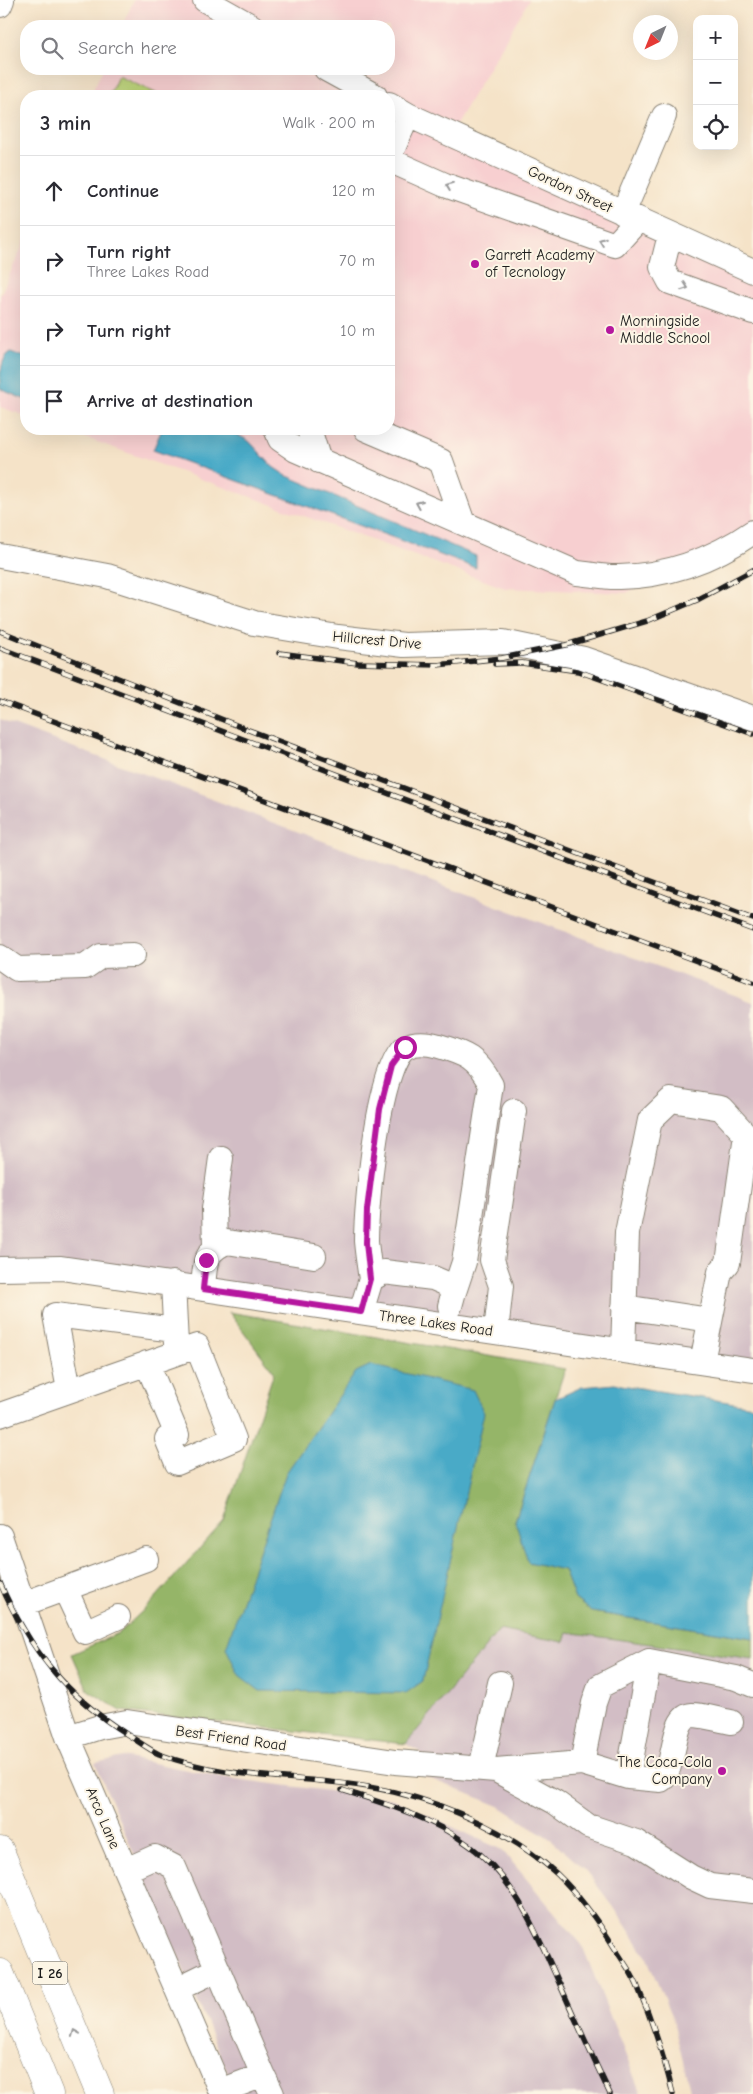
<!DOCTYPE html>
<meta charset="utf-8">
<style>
:root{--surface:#fff;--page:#f2f2f3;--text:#2b2b33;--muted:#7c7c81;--line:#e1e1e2}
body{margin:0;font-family:"Comic Neue",sans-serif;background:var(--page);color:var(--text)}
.controls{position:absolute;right:15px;top:15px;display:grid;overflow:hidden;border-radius:10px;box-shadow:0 5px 20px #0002}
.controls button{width:45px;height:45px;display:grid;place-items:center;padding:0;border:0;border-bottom:1px solid var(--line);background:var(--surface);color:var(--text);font:25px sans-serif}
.compass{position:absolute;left:633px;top:15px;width:45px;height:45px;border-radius:50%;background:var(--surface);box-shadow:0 5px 20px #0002;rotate:223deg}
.stop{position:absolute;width:15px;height:15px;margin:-11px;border:4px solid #b5179e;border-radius:50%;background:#fff}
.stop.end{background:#b5179e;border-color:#fff;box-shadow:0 1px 5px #0008}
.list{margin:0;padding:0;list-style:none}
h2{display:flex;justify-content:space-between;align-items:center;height:65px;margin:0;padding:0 20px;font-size:21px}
h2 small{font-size:16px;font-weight:400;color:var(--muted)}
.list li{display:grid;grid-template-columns:32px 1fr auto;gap:15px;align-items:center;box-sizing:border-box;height:70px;padding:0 20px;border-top:1px solid var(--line)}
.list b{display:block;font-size:19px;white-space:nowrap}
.list p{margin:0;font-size:16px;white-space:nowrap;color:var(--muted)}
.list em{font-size:16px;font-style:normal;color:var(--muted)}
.icon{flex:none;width:28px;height:28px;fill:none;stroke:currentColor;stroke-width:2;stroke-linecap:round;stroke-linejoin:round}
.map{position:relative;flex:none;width:753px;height:2094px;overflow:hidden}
.search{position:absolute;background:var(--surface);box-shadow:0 5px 20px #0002;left:20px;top:20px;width:375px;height:55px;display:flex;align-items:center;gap:12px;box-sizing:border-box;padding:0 18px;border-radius:20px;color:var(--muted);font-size:19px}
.panel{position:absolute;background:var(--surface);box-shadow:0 5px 20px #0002;left:20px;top:90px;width:375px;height:345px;border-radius:20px}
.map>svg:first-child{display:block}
</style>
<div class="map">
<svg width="753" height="2094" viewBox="0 0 753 2094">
<rect width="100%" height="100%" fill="#fcf5e5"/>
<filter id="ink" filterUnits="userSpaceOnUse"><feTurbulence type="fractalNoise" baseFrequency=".02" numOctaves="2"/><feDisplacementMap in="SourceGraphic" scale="10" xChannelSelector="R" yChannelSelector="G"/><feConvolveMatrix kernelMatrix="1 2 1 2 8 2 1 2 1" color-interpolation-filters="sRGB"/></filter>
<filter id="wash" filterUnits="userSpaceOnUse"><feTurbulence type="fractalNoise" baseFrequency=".0096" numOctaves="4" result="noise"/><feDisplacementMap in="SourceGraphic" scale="20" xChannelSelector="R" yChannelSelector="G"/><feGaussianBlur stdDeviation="1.12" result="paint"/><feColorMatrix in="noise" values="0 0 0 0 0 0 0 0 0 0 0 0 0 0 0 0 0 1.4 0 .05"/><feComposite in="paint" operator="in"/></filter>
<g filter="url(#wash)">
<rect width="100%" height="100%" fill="#f5e3c8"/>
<!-- built -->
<path fill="#f7cfd0" d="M134 0H529L450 134 753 271V532L626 593 505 588 61 429H389V96H90L103 69H389V26H122Z
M26 238V416L0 407V296Z"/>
<!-- industrial -->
<path fill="#d2bdc5" d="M0 720 753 1002V1370L0 1269Z
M499 1630 564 1642 567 1632 753 1659V2094H691L673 2020 646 1956 613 1906 585 1870 552 1840 499 1806 416 1773 420 1752 406 1744Z
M123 1757 227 1778 393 1799 502 1850 582 1945 641 2094H237L95 1763Z"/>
<!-- green -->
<path fill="#bcd378" stroke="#6c784a" d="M118 76 162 96H109Z"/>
<!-- forest -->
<path fill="#95b568" stroke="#586842" d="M229 1312 565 1369 515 1521 565 1570 575 1599 592 1612 753 1638V1659L567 1632 564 1642 499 1630 406 1744 121 1711 88 1690 72 1654 119 1633 150 1604 224 1521 274 1372Z"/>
<!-- water -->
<path fill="#48aac7" stroke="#326372" d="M11 352 26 358V400L0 389C0 376 0 358 11 352Z
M162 429H227L249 441 273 467 285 475 476 556V568L153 450Z
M371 1365 473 1390 484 1413 423 1681 406 1693 260 1691 239 1675 226 1648 286 1473 356 1372Z
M615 1384 753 1406V1638L592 1612 575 1599 564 1570 528 1562 515 1521 555 1399 582 1387Z"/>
</g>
<g filter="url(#ink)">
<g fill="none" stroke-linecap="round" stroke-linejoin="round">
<defs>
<path id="minor" d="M205 0 251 26
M0 5 2 0
M326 69 375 96
M389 104 408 115 753 271
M389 157 408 115
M389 160 445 185 615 245 638 220
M623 213 664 116
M670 235 662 267 670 282 753 312
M276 429 280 439 296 450 577 573C591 574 605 578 619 577 669 576 712 560 753 532
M309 429 319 461
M366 429 441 461 463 523
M0 556 107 576 254 623 338 637 404 645 503 642 584 659 753 718
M0 957 17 969 85 967 101 956 133 955
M215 1246 214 1209 221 1158
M0 1269 61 1268 753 1370
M371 1279C369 1266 367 1253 366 1241 366 1208 378 1063 406 1047 416 1041 428 1043 439 1046 466 1054 477 1058 491 1085L464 1262 453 1295
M173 1283 176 1344
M203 1289C205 1266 203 1251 227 1242L314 1256
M624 1307 710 1320
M361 1312 371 1279 384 1272 433 1278 447 1284 453 1295 450 1306
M496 1332 501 1286 492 1260 514 1111
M623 1350 627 1233 650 1120 671 1100 721 1108 746 1135 728 1263 720 1272 702 1362
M69 1390 55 1315 175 1330
M0 1415 197 1346 234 1439 177 1463 167 1439 177 1435 147 1363
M0 1536 68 1737 222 2094
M65 1589 85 1632 118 1617
M23 1604 146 1559
M68 1737 100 1727 127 1722 395 1762 496 1770 555 1802 588 1826 636 1842 691 1877 710 1886 753 1891
M582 1763 628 1777 661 1780C677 1766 671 1716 692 1715 704 1715 719 1720 731 1722
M481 1768 500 1683
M496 1770 582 1763 594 1703 600 1686 649 1661 736 1678 753 1685
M628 1777 649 1661
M126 1870 155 1857 174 1867 263 2075
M177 1989 218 1969
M221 2091 263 2075 272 2094"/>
<path id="highway" d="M0 1851 100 2094
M0 1973 49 2094"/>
</defs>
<!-- minor casing -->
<use href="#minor" stroke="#888072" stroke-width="26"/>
<!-- highway casing -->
<use href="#highway" stroke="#888072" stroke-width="29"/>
<!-- minor -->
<use href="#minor" stroke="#fff" stroke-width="24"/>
<!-- highway -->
<use href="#highway" stroke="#fff" stroke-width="28"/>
<defs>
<path id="rail" d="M0 631 246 729 753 919
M0 648 753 930
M279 653 358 663 437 665 502 658 566 645 647 621 697 600 753 570
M495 664 522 663 578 671 753 734
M0 701 753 982
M0 1583C29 1649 66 1696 128 1735 138 1741 148 1749 159 1754 234 1783 317 1774 394 1792 450 1805 515 1835 557 1874 579 1895 600 1924 616 1950 623 1961 632 1973 637 1985 652 2020 664 2057 673 2094
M342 1790C387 1804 433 1818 470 1846 517 1880 538 1937 561 1987 577 2023 593 2058 610 2094"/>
</defs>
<!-- rail casing -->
<use href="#rail" stroke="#1c1c1c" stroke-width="5.5"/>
<!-- rail -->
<use href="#rail" stroke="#fcf5e5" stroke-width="4" stroke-dasharray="11" stroke-linecap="butt"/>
</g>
<!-- one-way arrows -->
<defs><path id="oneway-chevron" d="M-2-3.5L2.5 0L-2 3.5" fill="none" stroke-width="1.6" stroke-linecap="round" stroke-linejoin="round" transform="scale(1.25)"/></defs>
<g stroke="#999">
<use href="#oneway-chevron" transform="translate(449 186) rotate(-159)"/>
<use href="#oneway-chevron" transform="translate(602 241) rotate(-160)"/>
<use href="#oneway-chevron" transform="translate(685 287) rotate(20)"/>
<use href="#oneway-chevron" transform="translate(419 504) rotate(-157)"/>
<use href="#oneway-chevron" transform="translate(75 2033) rotate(-112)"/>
</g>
</g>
<g fill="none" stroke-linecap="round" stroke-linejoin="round" filter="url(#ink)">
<!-- route -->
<path stroke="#b5179e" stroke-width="6" d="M206 1260 203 1289 361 1312 370 1279 366 1243 367 1210 380 1109 391 1066 405 1047"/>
</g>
<!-- markers -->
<g fill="#b5179e" stroke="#fcf5e5" stroke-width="2">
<circle cx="475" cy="264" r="5"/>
<circle cx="610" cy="330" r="5"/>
<circle cx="722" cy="1771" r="5"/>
</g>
<g text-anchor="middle" stroke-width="4" stroke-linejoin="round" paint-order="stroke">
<!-- shield labels -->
<rect fill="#fcf5e5" stroke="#5f5d58" stroke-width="1" x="32.5" y="1961.5" width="35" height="23" rx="4"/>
<g font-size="14" font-weight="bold" fill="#1c1c1c">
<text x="50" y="1978">I 26</text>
</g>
<!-- street labels -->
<g font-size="15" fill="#1c1c1c" stroke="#fcf5e5">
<text transform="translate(570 189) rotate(25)" y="5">Gordon Street</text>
<text transform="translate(377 640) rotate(5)" y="5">Hillcrest Drive</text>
<text transform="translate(436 1323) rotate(8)" y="5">Three Lakes Road</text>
<text transform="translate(231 1738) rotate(8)" y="5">Best Friend Road</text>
<text transform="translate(103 1818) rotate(67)" y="5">Arco Lane</text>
</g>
<!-- poi labels -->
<g font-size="15" fill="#1c1c1c" stroke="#fcf5e5" text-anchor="start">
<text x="485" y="260">Garrett Academy<tspan x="485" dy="17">of Tecnology</tspan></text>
<text x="620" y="326">Morningside<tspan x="620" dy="17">Middle School</tspan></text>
<text x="712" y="1767" text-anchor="end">The Coca-Cola<tspan x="712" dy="17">Company</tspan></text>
</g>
</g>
</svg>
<div class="controls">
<button>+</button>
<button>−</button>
<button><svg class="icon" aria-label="locate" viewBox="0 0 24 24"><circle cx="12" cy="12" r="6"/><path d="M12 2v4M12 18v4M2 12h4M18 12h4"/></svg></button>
</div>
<svg class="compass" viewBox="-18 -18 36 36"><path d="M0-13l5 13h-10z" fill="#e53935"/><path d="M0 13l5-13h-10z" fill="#7c7c81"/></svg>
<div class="stop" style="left:405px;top:1047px"></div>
<div class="stop end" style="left:206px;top:1260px"></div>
<div class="search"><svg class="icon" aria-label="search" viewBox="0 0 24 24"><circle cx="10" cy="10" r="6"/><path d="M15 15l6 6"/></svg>Search here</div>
<section class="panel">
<h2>3 min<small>Walk · 200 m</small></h2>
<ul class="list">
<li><svg class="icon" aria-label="ahead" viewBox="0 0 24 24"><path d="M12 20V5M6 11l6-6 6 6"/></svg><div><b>Continue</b></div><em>120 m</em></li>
<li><svg class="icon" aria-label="right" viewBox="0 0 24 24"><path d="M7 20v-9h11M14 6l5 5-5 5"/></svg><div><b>Turn right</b><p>Three Lakes Road</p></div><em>70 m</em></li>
<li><svg class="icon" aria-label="right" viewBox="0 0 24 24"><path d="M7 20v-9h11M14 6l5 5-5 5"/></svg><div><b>Turn right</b></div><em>10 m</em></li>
<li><svg class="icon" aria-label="arrive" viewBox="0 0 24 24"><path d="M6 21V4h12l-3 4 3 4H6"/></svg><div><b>Arrive at destination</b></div></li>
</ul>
</section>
</div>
